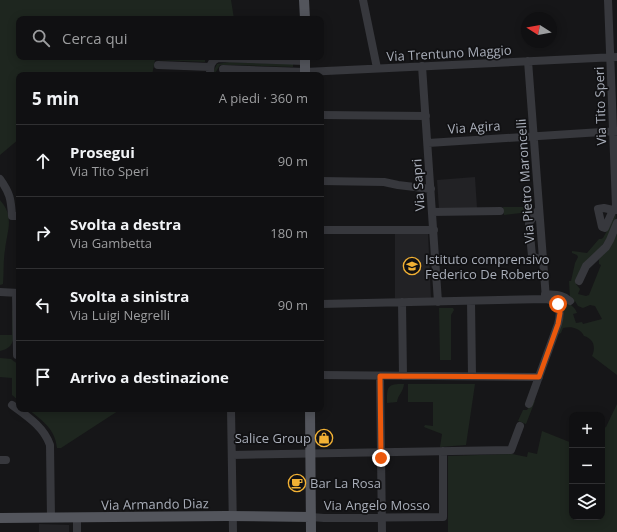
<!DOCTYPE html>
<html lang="it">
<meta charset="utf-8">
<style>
:root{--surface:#101012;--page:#19191b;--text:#f1f3f6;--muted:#9c9d9f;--line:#303032}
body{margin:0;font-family:"Open Sans",sans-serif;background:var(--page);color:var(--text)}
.controls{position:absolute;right:12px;bottom:12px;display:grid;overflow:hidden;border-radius:8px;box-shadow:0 2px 10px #0003}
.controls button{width:36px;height:36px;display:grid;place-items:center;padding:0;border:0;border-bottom:1px solid var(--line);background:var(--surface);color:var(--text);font:20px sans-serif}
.compass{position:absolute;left:521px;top:12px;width:36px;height:36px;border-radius:50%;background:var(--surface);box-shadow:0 2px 10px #0003;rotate:281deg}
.stop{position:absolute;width:12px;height:12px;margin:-9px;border:3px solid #ea580c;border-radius:50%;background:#fff}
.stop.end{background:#ea580c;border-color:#fff;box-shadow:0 1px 4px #0008}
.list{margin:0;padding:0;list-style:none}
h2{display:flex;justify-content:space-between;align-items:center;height:52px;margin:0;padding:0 16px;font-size:17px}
h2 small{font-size:13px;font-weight:400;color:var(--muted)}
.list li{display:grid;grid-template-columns:26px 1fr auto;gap:12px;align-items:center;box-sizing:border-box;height:72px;padding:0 16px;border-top:1px solid var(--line)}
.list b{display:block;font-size:15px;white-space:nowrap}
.list p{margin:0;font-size:13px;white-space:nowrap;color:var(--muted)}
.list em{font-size:13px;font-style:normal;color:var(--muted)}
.icon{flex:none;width:22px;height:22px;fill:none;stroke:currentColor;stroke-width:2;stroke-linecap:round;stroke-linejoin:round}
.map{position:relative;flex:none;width:617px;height:532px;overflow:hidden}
.search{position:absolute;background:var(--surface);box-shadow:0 2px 10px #0003;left:16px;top:16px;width:308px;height:44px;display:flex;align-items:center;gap:10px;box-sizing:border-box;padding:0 14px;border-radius:8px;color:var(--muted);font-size:15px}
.panel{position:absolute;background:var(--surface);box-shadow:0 2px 10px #0003;left:16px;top:72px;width:308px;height:340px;border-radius:8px}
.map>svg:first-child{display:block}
</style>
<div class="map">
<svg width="617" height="532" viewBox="0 0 617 532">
<rect width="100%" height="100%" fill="#161618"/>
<!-- built -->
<path fill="#222225" d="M475 177 477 208 439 209 437 180Z
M395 233H428L431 298H395Z
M39 524 69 525V532H39Z"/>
<!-- green -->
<path fill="#1e261f" d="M0 0H231L234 19H19V57H205V62L155 60 152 75H19V139L0 155Z
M229 62 293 64V67L234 65H220L214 75 213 72 217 64Z
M0 200C15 217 7 230 5 250 3 261 4 273 3 284L0 285Z
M503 207H524V210H531L530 212 504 215Z
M616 214C617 231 586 267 576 281V284L580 289 578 294 586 296 589 295 601 265 599 264V259L608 249 617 234V375L592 356C596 347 594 339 584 336 580 328 571 326 563 328L561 333 559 334 561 319 552 296C560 300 574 303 577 313L573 314 576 323 582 322 583 324 602 319 595 306 590 305 583 308 578 306 575 301 574 303 570 299 569 281H571L575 263 578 257 577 255 572 253V251L587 253 599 239H601L603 238Z
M439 308H453L454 310 451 315V360H440Z
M12 309C16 317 17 340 9 347 7 349 3 350 0 351V335H12Z
M0 358 11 359 19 365V401L12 395V378L0 377Z
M404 384C403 393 398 394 397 402L387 403C387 386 387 384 404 384Z
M408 384H475L466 445 440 447 442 434 424 427 425 425 433 426V402H408Z
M533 401H535L526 424 518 421 523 410H527Z
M617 404V532H448V456L512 454 527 457 528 452 537 454 542 431 572 443V517H602V429L606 427Z
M28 409H121L61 448H57C55 428 42 421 28 409Z"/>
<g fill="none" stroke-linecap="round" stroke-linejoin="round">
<!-- minor -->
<path stroke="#37383d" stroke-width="8" d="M363 0 377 68
M608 0 616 206 617 210
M528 61 546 299
M158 65 210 67
M422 66 438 302
M223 69 305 72 617 57
M210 75C210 67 210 61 218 58L305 61
M321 115 426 116
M428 143 617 131
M0 179C10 193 11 199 12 216H19
M321 181 384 182 398 185 431 189
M539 209 529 223 532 256 543 261
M613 210 605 228 602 227 598 209 604 208 613 210 616 208
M432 212 500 211
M321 230H434
M579 281 586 266 606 247 610 240 617 223
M0 292 19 293
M16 293 17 355
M545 294C555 295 563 294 570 301
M471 301 472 376
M402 302 403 376
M321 304 546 299 557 302C561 309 560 317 558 324L529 404
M321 375 539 377
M380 376 382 532
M12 405C27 416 44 427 50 445L51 518
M231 409 233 532
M232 455 511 450 520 426
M0 460H6
M311 517 324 518 443 517V451
M77 532V518"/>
<!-- major -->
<path stroke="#53555c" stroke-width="10" d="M304 0 305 19
M305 57V75
M310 409 311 532
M0 518 226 516 311 517"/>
</g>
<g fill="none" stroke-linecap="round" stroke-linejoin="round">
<!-- route -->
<path stroke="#ea580c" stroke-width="5" d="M381 458 380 376 539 377 558 324 560 313 558 304"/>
</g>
<!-- icons -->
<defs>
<symbol id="school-ring" viewBox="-11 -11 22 22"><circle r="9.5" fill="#111113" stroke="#f2b134" stroke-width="1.5"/><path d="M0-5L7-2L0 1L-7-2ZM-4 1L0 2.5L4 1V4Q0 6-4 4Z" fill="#f2b134"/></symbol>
<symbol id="shop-ring" viewBox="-11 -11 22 22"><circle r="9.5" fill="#111113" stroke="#f2b134" stroke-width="1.5"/><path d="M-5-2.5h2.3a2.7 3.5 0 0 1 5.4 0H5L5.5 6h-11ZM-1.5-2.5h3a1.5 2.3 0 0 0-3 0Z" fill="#f2b134"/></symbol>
<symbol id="cafe-ring" viewBox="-11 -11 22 22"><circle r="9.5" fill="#111113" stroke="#f2b134" stroke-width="1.5"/><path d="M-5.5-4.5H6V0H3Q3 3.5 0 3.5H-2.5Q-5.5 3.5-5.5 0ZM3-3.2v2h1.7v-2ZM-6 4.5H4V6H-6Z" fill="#f2b134"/></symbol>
</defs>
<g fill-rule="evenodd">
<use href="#school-ring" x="402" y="256" width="20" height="20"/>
<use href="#shop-ring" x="314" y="428" width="20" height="20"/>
<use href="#cafe-ring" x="287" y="473" width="20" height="20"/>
</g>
<g text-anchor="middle" stroke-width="3.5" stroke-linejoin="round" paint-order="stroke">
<!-- street labels -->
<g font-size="13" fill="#a8adb8" stroke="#111113">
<text transform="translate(449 53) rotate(-3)" y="5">Via Trentuno Maggio</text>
<text transform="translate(600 106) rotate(-92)" y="5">Via Tito Speri</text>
<text transform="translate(474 127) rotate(-4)" y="5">Via Agira</text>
<text transform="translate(525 181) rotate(-94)" y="5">Via Pietro Maroncelli</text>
<text transform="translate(418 185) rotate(-94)" y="5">Via Sapri</text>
<text transform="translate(155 504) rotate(-1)" y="5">Via Armando Diaz</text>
<text x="377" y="510">Via Angelo Mosso</text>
</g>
<!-- poi labels -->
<g font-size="13" fill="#a8adb8" stroke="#111113" text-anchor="start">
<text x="425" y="264">Istituto comprensivo<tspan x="425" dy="15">Federico De Roberto</tspan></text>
<text x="311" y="443" text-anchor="end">Salice Group</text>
<text x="310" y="488">Bar La Rosa</text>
</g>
</g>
</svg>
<div class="controls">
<button>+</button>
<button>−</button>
<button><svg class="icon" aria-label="layers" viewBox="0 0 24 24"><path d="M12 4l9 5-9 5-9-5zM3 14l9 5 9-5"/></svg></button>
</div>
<svg class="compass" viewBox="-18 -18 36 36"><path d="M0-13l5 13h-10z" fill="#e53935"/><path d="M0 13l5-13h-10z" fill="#9c9d9f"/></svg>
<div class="stop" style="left:558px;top:304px"></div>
<div class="stop end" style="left:381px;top:458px"></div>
<div class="search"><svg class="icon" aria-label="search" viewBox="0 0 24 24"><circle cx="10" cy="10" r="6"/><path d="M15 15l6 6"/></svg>Cerca qui</div>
<section class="panel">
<h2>5 min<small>A piedi · 360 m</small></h2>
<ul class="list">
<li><svg class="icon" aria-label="ahead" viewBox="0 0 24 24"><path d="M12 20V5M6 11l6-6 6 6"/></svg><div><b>Prosegui</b><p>Via Tito Speri</p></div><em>90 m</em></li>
<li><svg class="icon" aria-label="right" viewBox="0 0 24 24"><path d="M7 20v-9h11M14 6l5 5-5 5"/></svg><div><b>Svolta a destra</b><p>Via Gambetta</p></div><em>180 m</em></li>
<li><svg class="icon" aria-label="left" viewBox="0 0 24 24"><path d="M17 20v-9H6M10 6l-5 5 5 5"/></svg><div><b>Svolta a sinistra</b><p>Via Luigi Negrelli</p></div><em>90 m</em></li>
<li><svg class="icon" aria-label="arrive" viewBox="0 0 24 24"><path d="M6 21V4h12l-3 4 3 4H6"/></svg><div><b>Arrivo a destinazione</b></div></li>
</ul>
</section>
</div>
